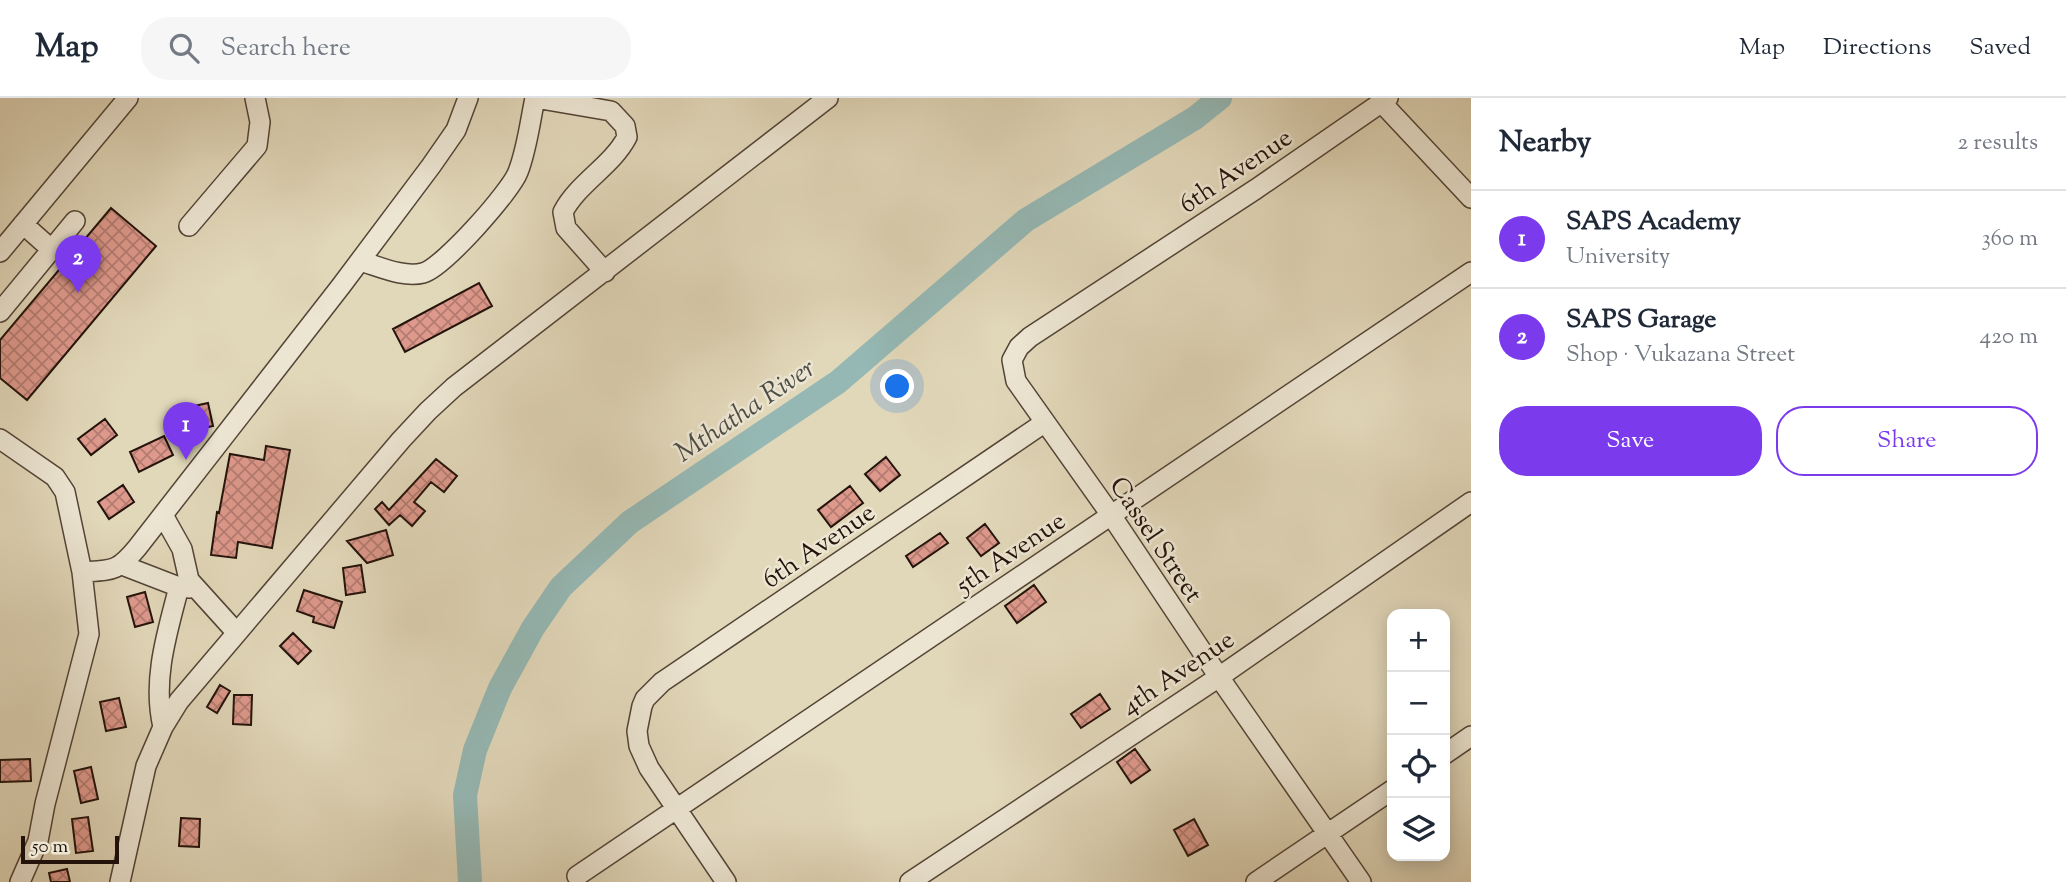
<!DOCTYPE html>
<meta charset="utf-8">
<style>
:root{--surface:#fff;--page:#f6f6f7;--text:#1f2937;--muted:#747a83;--line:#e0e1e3;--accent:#7c3aed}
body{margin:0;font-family:"Sorts Mill Goudy",serif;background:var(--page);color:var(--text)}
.controls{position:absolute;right:21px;bottom:21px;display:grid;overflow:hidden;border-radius:14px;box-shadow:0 4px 18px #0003}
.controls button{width:63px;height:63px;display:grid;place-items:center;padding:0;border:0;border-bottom:2px solid var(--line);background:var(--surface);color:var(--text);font:35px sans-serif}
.scale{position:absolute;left:21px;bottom:18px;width:98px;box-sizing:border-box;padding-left:7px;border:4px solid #24130b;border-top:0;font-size:19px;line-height:24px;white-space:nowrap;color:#24130b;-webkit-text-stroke:5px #ece5d2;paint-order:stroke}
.you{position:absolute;left:898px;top:289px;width:24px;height:24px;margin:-18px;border:5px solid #fff;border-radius:50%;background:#1a73e8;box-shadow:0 0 0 10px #1a73e833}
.badge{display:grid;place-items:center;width:46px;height:46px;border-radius:50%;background:var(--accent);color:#fff;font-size:23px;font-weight:700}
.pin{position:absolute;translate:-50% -58px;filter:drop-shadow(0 2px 4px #0008)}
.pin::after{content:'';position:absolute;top:37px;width:24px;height:21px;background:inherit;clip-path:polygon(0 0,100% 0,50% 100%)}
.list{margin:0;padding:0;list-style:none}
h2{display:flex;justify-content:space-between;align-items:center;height:91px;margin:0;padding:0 28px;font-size:30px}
h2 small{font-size:23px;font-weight:400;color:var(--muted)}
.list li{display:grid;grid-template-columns:46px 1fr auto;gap:21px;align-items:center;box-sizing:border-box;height:98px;padding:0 28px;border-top:2px solid var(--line)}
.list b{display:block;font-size:26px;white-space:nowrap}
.list p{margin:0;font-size:23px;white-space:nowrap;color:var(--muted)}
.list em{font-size:23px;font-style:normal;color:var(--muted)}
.actions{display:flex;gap:14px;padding:21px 28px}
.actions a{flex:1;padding:16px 0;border:2px solid var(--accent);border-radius:28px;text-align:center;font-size:24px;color:var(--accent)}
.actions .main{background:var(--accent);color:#fff}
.icon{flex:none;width:38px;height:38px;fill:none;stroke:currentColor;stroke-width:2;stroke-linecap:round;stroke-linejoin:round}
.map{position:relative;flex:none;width:1471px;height:784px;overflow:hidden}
header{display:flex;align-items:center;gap:42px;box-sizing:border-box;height:98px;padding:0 35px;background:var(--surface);border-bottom:2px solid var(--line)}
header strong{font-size:33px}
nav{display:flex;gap:38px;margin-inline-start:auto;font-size:24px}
.search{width:490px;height:63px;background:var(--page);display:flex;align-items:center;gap:18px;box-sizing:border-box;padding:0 24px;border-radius:28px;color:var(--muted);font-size:26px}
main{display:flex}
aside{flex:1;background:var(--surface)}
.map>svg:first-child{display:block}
</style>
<header>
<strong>Map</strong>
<div class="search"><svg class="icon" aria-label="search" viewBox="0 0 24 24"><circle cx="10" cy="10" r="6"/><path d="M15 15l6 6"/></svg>Search here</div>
<nav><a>Map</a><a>Directions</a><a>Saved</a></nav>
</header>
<main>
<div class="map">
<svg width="1471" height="784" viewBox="0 0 1471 784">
<defs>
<pattern id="building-cross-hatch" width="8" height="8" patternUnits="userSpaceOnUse" patternTransform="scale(1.75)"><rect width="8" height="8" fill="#de998c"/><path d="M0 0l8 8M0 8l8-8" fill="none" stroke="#b47c71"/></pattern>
</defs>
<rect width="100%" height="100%" fill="#e1d7b9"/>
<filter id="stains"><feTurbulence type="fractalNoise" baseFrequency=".00286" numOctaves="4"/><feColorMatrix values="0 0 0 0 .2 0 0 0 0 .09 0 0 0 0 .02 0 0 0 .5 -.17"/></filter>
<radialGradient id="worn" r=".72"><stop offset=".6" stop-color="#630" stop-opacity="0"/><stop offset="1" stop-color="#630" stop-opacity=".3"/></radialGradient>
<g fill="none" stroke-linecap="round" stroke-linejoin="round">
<!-- river -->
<path stroke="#95b8b4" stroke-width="24" d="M470 784 465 697 475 652 500 590 533 530 561 489 630 424 838 284 1026 122 1195 20 1220 0"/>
</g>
<!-- building -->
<path fill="url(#building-cross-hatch)" stroke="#24130b" stroke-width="2" d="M111 110 156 148 27 302 0 280V242Z
M479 185 492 208 405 254 393 231Z
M208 305 213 328 180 335 176 312Z
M105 321 117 337 91 357 78 341Z
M164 338 173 357 139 374 130 354Z
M266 348 290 352 272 450 238 444 236 460 211 457 217 414 219 415 230 356 264 362Z
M886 359 900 377 880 393 865 376Z
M436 361 457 378 444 394 431 384 414 404 425 413 412 428 400 417 389 427 375 411 382 404 389 412Z
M123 387 134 404 109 421 98 404Z
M850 388 863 405 831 429 818 412Z
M985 426 999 445 981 458 967 440Z
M386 432 393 457 367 465 347 443Z
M940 435 948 445 913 469 906 458Z
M361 467 365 494 346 497 343 470Z
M1034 487 1046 504 1017 525 1005 508Z
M304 492 342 504 334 530 313 524 314 519 297 513Z
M145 494 153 524 135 529 127 499Z
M293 535 311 553 298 566 280 548Z
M220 587 230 593 217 615 207 609Z
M1100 596 1110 611 1081 630 1071 616Z
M234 597H252L251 627 233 626Z
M119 600 126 629 106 633 100 604Z
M1135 651 1150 672 1131 685 1117 664Z
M30 661 31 683 0 684V662Z
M91 669 98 701 81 705 74 673Z
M88 719 93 753 76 755 72 721Z
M181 720 200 721 199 749 179 748Z
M1194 721 1208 747 1188 758 1174 732Z
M67 771 70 784H51L49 775Z"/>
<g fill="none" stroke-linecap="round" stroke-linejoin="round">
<defs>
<path id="minor" d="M535 0 611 13 625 28 627 39C612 68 578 85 563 114L566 130 605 174
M1382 5 1471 100
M23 126 51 151
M189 128 257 48 260 24 255 0
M0 154 128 0
M360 163C378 168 403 180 423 175 443 170 511 93 518 74 527 51 530 24 535 0
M0 214 75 123
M0 341 55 379 65 394 82 474 89 536 45 706 38 743 20 784
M163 417 182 451 189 482 236 534
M122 467 179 489 190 490
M82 474C113 472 117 474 137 450L341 188 431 68 456 32 468 0
M163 629C152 582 167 535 179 489
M1445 656 1471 638
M577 778 1471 174
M120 784 146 668 163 629 179 603 401 342 428 313 454 289 828 0
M726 784 649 670 639 648 637 633 642 608 645 601 662 584 1044 325
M910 784 1219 579 1471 404
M1256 784 1392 692
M1361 784 1219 579 1111 417 1016 283 1012 262 1019 249 1030 239 1256 91 1388 0"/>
</defs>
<!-- minor casing -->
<use href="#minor" stroke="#534436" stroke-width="22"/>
<!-- minor -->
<use href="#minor" stroke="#ece5d2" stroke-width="19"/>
</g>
<g text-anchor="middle" stroke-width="5" stroke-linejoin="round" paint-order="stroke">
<!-- street labels -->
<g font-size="26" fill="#24130b" stroke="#ece5d2">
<text transform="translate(1235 72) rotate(-34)" y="9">6th Avenue</text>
<text transform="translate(1157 441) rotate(56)" y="9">Cassel Street</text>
<text transform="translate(818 447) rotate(-34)" y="9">6th Avenue</text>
<text transform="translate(1010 454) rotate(-34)" y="9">5th Avenue</text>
<text transform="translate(1177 574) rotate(-34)" y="9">4th Avenue</text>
</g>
<!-- water labels -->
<g font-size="28" font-style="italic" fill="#4c4d46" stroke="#ece5d2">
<text transform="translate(744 311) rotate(-34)" y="10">Mthatha River</text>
</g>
</g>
<rect width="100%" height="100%" filter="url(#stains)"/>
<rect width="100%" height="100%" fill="url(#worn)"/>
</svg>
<div class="controls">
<button>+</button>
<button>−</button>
<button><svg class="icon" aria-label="locate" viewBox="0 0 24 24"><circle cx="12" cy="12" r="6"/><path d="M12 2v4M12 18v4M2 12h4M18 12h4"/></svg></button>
<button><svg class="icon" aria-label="layers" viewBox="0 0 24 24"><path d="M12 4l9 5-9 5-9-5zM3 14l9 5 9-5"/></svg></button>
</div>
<div class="scale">50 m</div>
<div class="you"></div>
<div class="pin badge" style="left:186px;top:362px">1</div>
<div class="pin badge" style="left:78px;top:195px">2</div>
</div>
<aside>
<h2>Nearby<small>2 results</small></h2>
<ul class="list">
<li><span class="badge">1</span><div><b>SAPS Academy</b><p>University</p></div><em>360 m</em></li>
<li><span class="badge">2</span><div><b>SAPS Garage</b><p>Shop · Vukazana Street</p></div><em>420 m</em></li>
</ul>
<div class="actions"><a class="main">Save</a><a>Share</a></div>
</aside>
</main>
